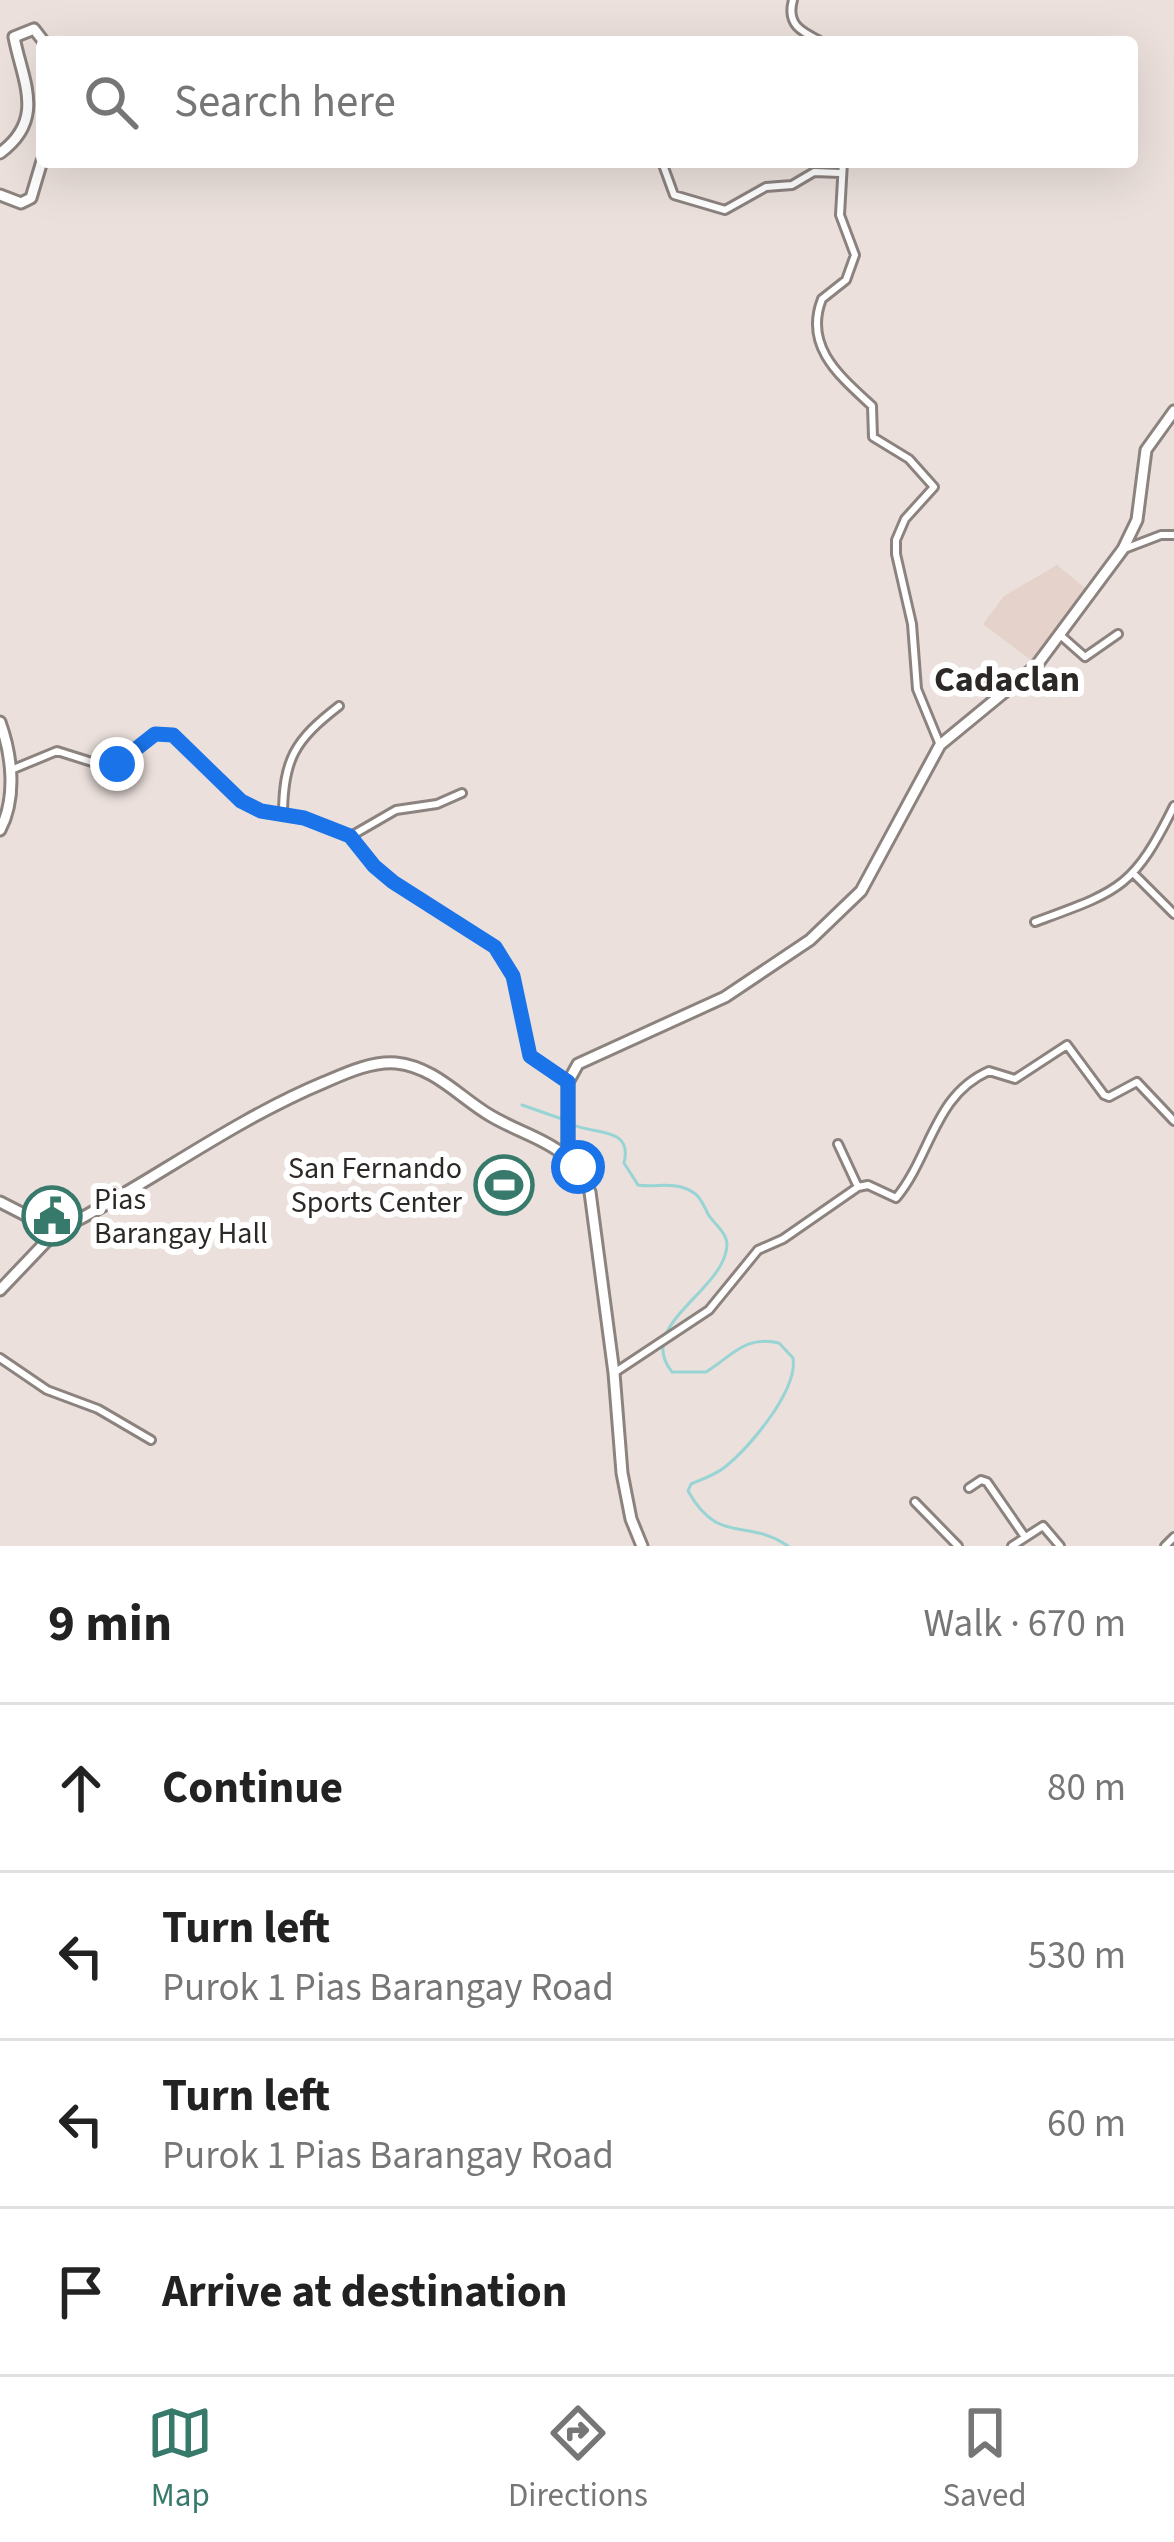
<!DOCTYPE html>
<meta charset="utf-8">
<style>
:root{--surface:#fff;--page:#f2f2f2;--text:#222;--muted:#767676;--line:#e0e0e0;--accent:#37796a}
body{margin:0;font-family:"Source Sans 3",sans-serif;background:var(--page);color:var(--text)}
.stop{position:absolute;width:36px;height:36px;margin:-27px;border:9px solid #1a73e8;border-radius:50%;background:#fff}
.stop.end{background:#1a73e8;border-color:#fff;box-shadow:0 3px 12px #0008}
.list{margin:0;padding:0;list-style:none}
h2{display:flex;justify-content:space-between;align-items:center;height:156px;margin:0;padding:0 48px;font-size:51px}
h2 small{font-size:39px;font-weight:400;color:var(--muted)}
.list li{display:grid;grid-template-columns:78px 1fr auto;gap:36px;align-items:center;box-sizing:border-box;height:168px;padding:0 48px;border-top:3px solid var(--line)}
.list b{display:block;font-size:45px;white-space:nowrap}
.list p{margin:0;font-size:39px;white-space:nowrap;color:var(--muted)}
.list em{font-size:39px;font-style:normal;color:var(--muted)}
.icon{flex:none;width:66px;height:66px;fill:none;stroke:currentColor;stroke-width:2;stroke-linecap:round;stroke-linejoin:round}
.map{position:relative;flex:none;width:1174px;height:1546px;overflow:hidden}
.search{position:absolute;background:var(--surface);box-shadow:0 12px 48px #0002;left:36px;right:36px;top:36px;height:132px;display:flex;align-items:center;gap:30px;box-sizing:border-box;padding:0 42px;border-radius:12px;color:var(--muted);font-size:45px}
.sheet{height:828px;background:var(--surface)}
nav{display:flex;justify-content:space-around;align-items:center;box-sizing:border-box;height:168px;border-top:3px solid var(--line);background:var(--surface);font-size:33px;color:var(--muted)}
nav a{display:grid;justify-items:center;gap:6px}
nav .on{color:var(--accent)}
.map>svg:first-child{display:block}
</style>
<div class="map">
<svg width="1174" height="1546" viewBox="0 0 1174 1546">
<rect width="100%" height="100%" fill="#ebe0dc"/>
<!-- built -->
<path fill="#e4d2cb" d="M1057 565 1089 591 1035 663 983 624 1004 596Z"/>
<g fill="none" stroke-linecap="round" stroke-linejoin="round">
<!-- stream -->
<path stroke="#99d4d4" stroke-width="3" d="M522 1105 565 1120
M574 1125C596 1135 633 1127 624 1163L638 1185C653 1188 669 1182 684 1188 699 1193 701 1200 708 1214 714 1224 727 1232 727 1245 725 1291 634 1325 672 1372H706C732 1356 745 1335 779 1343L793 1358C798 1390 750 1447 725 1467 715 1475 703 1479 691 1484L688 1491C719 1546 745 1517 788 1546"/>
<defs>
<path id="minor" d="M793 0C786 25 802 32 822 42
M662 162 674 195 725 210 766 187 792 185 814 172 840 173
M843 162 840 215 855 255 846 280 822 299C803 347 841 377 872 406L873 437 909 459 934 487 905 519 896 540V554L912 624 917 689 940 745
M1127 548 1161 535H1174
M1059 634 1085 657 1118 634
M11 770 57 751 92 762 117 764 155 734 173 735 241 801 261 811 304 819 351 836 374 866 393 882 495 947 513 976 530 1056 568 1082
M283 816C283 759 295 740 339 706
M351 836 396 810 437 804 462 793
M1135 875 1174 914
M1035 922C1119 891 1133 889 1174 806
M838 1144 858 1187
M0 1358 47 1390 98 1409 151 1440
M614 1373 709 1310 758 1250 783 1239 858 1187 868 1185 896 1198C931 1156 934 1095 989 1071L1015 1079 1067 1045 1104 1095 1109 1097 1137 1082 1174 1121
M969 1488 981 1480 987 1482 1025 1537
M915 1502 958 1546
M1012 1546 1043 1526 1060 1546
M1165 1546 1174 1537"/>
<path id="tertiary" d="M568 1155V1082L578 1064 725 997 810 940 861 891 940 745 1036 666 1123 549 1137 520 1146 450 1174 411
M0 1290 61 1226"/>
<path id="secondary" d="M0 153C47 119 22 80 14 37L34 29 44 42
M0 195 21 203 31 198 42 161
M0 722C12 755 17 798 0 830
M0 1202 45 1225 76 1221C160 1176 236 1119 325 1082 346 1073 372 1061 396 1063 435 1067 460 1098 491 1116 534 1141 568 1141 590 1192L614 1373 622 1473 631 1519 642 1546"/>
</defs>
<!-- minor casing -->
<use href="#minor" stroke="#8c837f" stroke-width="12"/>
<!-- tertiary casing -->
<use href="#tertiary" stroke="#8c837f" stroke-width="15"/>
<!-- secondary casing -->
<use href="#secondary" stroke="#8c837f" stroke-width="15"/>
<!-- minor -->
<use href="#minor" stroke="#fff" stroke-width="6"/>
<!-- tertiary -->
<use href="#tertiary" stroke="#fff" stroke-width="9"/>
<!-- secondary -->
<use href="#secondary" stroke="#fff" stroke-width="9"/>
</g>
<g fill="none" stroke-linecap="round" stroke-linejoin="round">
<!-- route -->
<path stroke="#1a73e8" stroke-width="15" d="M117 764 155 734 173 735 241 801 261 811 304 818 350 836 374 866 393 882 495 947 513 976 530 1056 568 1082V1156L578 1167"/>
</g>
<!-- icons -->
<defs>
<symbol id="stadium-ring" viewBox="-11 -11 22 22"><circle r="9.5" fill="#fff" stroke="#37796a" stroke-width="1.5"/><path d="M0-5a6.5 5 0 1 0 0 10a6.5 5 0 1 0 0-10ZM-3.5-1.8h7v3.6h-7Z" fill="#37796a"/></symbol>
<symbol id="civic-ring" viewBox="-11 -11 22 22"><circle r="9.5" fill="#fff" stroke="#37796a" stroke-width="1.5"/><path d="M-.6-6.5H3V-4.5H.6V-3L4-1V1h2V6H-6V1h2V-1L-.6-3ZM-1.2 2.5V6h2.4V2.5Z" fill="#37796a"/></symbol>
</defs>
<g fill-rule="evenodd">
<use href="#stadium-ring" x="471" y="1152" width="66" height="66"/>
<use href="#civic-ring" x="19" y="1183" width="66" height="66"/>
</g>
<g text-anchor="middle" stroke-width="12" stroke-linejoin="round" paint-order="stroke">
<!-- poi labels -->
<g font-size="30" fill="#2c2826" stroke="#fff" text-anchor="end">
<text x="462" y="1178">San Fernando<tspan x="462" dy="34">Sports Center</tspan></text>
<text x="94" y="1209" text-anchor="start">Pias<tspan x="94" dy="34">Barangay Hall</tspan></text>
</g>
<!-- quarter labels -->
<g font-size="36" font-weight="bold" fill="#2c2826" stroke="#fff">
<text x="1007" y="691">Cadaclan</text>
</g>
</g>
</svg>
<div class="stop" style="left:578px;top:1167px"></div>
<div class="stop end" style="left:117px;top:764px"></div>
<div class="search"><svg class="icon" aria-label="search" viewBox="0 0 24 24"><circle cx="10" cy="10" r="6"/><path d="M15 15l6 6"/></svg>Search here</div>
</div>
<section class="sheet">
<h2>9 min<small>Walk · 670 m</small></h2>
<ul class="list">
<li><svg class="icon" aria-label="ahead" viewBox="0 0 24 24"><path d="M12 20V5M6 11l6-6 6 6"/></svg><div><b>Continue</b></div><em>80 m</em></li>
<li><svg class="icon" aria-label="left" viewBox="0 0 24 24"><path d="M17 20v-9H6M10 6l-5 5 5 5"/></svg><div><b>Turn left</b><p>Purok 1 Pias Barangay Road</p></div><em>530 m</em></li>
<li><svg class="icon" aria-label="left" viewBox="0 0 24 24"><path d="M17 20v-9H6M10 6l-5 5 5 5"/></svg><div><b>Turn left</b><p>Purok 1 Pias Barangay Road</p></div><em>60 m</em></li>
<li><svg class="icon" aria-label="arrive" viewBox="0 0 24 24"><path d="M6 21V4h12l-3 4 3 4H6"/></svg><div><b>Arrive at destination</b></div></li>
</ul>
</section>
<nav>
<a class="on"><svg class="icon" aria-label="map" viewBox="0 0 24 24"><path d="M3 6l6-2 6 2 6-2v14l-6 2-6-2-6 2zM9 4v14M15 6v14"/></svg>Map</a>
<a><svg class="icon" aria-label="directions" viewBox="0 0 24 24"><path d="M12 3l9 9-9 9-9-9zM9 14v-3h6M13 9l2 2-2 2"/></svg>Directions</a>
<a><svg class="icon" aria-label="saved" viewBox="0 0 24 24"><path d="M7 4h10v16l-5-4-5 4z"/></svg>Saved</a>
</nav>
